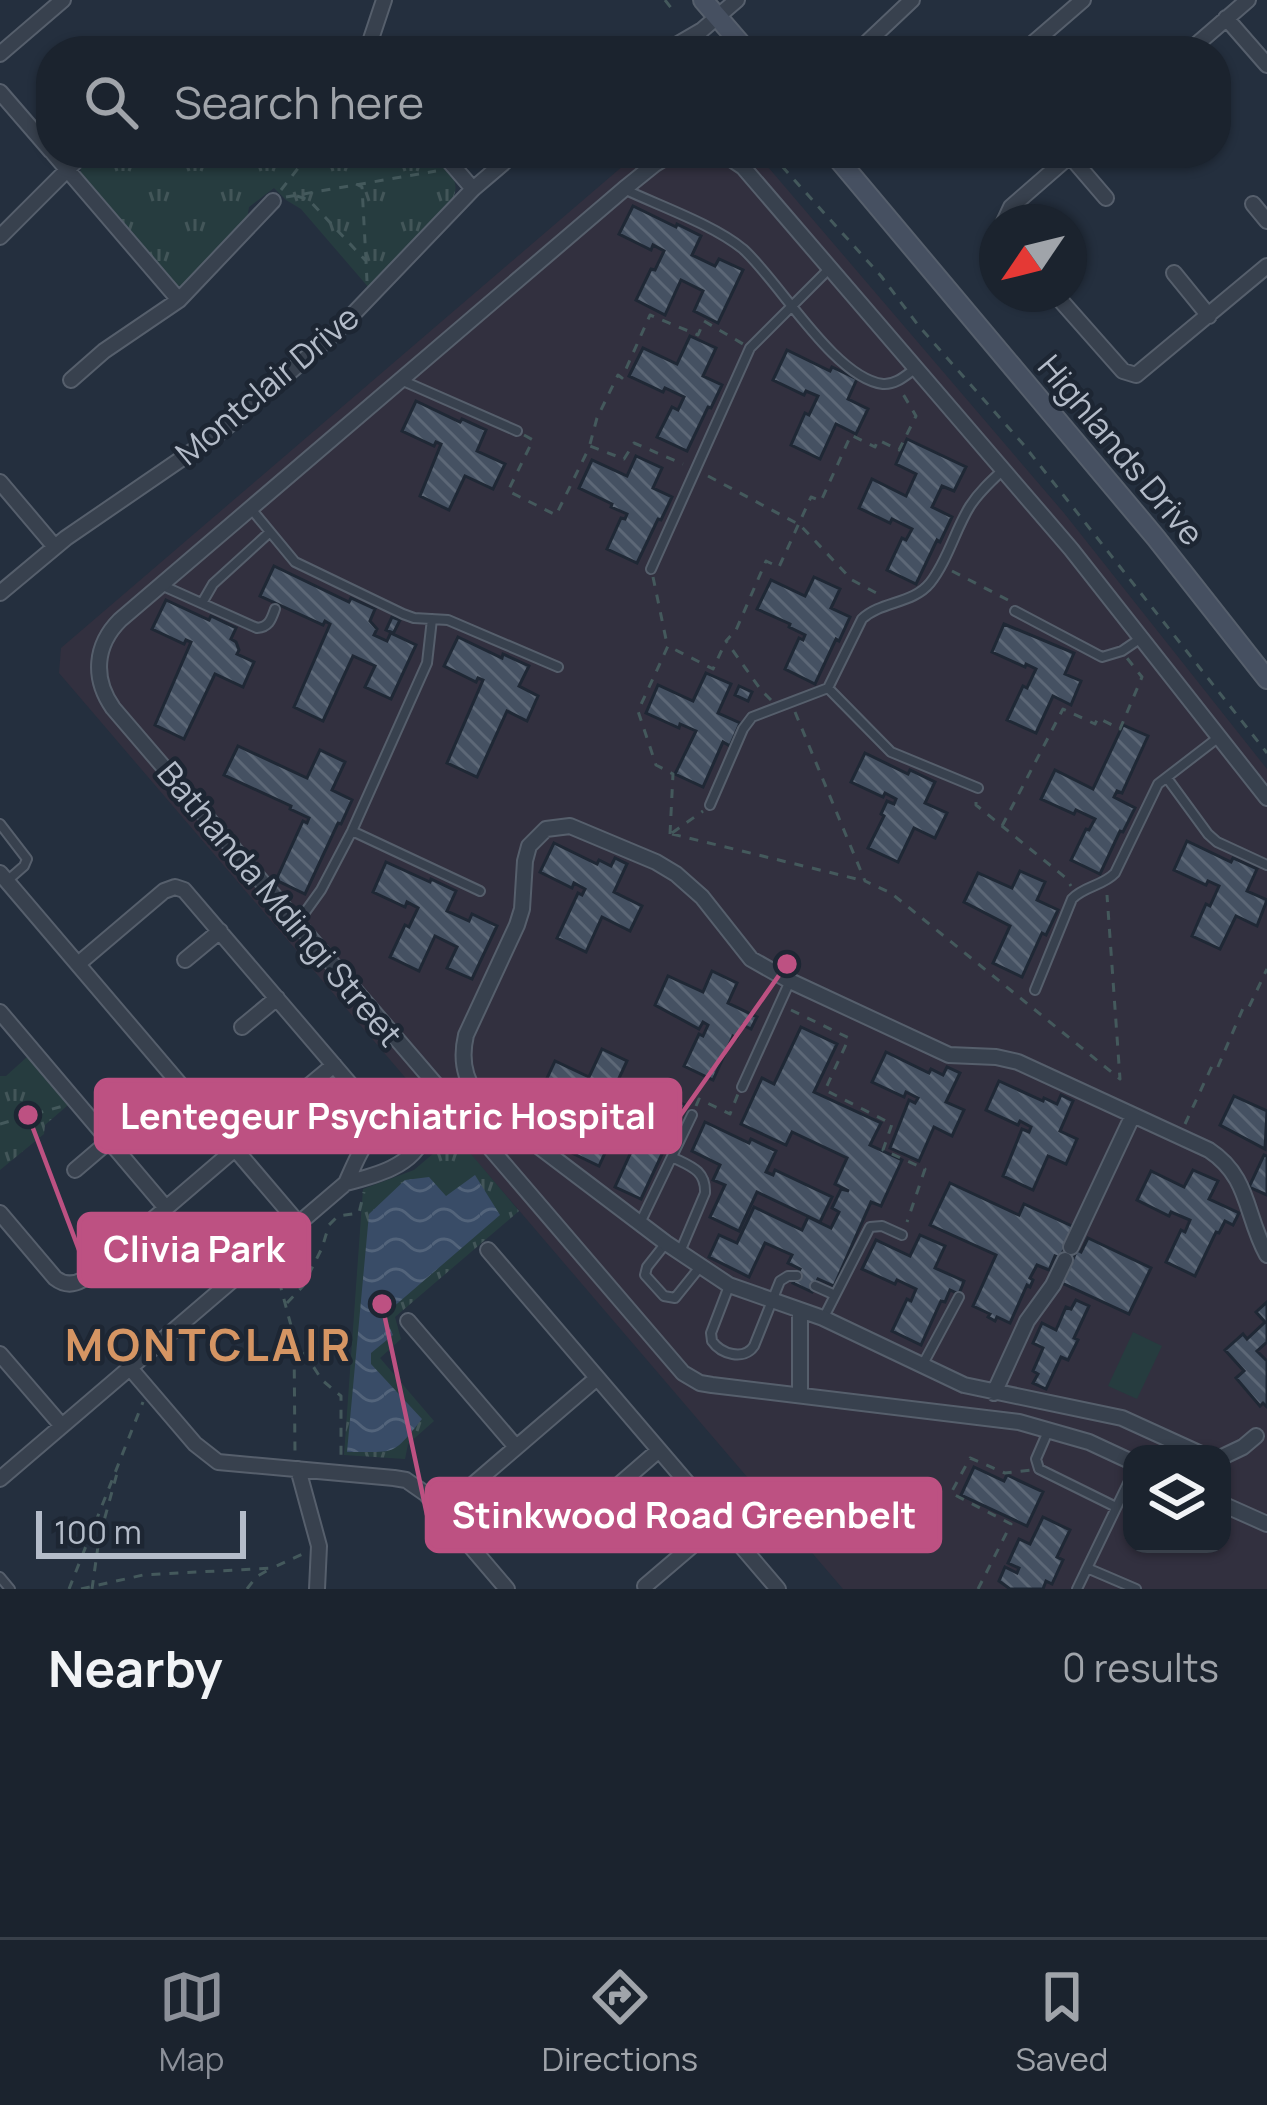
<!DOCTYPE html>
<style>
:root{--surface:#1b232e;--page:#282f3a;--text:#f1f3f6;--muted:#a0a4aa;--line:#39404a;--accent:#8c9099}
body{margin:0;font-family:Manrope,sans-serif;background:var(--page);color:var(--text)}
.controls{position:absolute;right:36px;bottom:36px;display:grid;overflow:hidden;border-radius:24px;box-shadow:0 3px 9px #0004}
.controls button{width:108px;height:108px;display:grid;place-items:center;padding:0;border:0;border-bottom:3px solid var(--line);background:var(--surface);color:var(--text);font:60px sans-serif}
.compass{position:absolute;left:979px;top:204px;width:108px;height:108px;border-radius:50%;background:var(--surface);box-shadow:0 3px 9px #0004;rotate:235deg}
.scale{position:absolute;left:36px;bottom:30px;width:210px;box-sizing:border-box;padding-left:12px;border:6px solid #b4bcc9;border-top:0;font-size:33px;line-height:42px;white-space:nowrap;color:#b4bcc9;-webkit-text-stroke:9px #1d2633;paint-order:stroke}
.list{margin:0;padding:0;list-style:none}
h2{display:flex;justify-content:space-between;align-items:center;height:156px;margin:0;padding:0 48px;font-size:51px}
h2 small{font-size:39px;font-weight:400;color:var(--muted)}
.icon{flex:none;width:66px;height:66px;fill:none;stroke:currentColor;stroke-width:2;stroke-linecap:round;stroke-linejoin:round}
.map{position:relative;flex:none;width:1267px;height:1589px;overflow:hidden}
.search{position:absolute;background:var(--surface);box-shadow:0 3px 9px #0004;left:36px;right:36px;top:36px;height:132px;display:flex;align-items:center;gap:30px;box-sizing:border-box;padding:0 42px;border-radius:48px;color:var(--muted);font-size:45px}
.sheet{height:348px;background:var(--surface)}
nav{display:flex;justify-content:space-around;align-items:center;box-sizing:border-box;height:168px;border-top:3px solid var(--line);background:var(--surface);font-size:33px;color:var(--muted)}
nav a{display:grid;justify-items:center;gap:6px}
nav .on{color:var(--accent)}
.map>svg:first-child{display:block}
</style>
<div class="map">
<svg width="1267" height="1589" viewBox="0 0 1267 1589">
<defs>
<pattern id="park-tufts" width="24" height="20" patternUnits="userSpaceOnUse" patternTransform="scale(3)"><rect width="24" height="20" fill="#263c3f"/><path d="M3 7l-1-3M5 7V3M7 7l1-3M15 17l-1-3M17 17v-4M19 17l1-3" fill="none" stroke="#435659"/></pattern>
<pattern id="water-waves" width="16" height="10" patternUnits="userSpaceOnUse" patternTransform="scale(3)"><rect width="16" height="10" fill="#394c67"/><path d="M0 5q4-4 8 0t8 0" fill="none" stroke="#53647b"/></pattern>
<pattern id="building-back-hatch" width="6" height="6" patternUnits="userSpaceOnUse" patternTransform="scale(3)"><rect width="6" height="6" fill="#455162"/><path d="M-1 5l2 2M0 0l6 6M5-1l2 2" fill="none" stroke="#5d6877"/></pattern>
</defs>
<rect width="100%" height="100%" fill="#242f3e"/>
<!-- medical -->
<path fill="#32303f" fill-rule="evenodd" d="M638 153H756L1064 513 1267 769V1589H843L59 673 61 648ZM1132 1454H1222V1544H1132Z"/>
<!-- park -->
<path fill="url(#park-tufts)" d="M93 153H433C445 167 462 179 453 198L369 288 301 209 286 200 274 188 249 207 247 219 186 284 179 286 173 283 82 178 80 166Z
M27 1057 68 1105 45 1125 44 1134 0 1170V1076H6Z
M455 1135 519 1211 395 1317 401 1339 380 1358 434 1421 408 1444 405 1459 344 1455 363 1189 414 1170Z"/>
<!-- pitch -->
<path fill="#263c3f" d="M1133 1332 1162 1346 1137 1399 1108 1386Z"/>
<!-- water -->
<path fill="url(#water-waves)" d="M475 1175 500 1215 384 1315 393 1335 371 1353V1364L422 1419C391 1458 396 1451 347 1452L369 1214 405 1180 429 1177 446 1196Z"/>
<!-- building -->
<path fill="url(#building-back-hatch)" stroke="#1f2835" stroke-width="3" d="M633 206 676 227 677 224 701 236 692 255 715 266 719 259 743 270 718 323 694 311 703 291 681 280 665 315 636 300 651 269 655 270 664 251 653 245 651 250 619 234Z
M690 336 716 348 703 376 722 385 711 408 708 407 687 451 657 437 672 407 678 410 684 397 665 388 663 392 629 376 643 348 677 364Z
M787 350 830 371 832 367 857 379 848 399 868 409 856 434 836 424 820 459 791 445 805 413 809 415 818 396 806 391 804 395 773 380Z
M416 401 460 422 462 419 486 430 477 451 505 464 493 489 465 476 449 510 420 496 441 444 436 442 434 446 402 431Z
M907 439 966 467 954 491 942 486 932 507 952 517 940 542 937 540 916 584 887 570 902 538 906 540 912 529 892 519 890 523 859 508 872 479 906 496 916 474 896 464Z
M636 456 662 468 653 488 672 497 661 520 658 519 637 563 607 549 621 518 625 519 627 514 611 507 612 504 579 488 592 460 627 476Z
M274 566 349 602 351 598 375 609 370 621 377 629 374 635 387 641 391 632 386 630 392 617 400 620 393 634 416 645 391 699 365 687 375 666 353 656 323 721 294 707 330 624 325 621 323 625 260 596Z
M814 577 840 589 831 608 850 617 839 641 836 639 815 684 785 669 799 638 803 640 805 635 789 627 790 624 757 609 771 580 805 596Z
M166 600 209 620 211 616 236 628 231 639 236 642 239 650 237 654 254 662 243 687 215 674 184 739 155 725 191 642 186 640 184 644 152 629Z
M1004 624 1074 653 1065 674 1081 681 1071 705 1053 696 1036 733 1007 720 1023 686 1027 688 1036 669 1026 664 1025 667 992 652Z
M458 637 502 658 503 654 529 666 519 686 538 696 527 721 507 711 477 777 447 763 483 680 478 678 476 682 444 666Z
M706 673 731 684 718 713 740 723 730 746 723 742 703 787 675 774 696 731 680 724 679 728 646 713 658 685 693 701Z
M739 686 752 692 748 701 735 695Z
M1123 725 1148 736 1122 793 1117 791 1114 797 1135 808 1123 832 1120 831 1100 874 1071 860 1086 829 1089 830 1095 819 1076 810 1074 814 1041 799 1055 770 1093 789Z
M238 746 307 778 320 750 345 762 332 790 352 800 341 824 338 823 305 894 276 880 303 821 307 823 309 818 290 809 291 806 224 775Z
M865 753 908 774 910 770 935 782 925 803 947 813 935 838 914 828 898 862 868 848 884 816 881 814 887 801 894 804 896 799 885 793 883 797 851 782Z
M1187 841 1231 862 1233 858 1257 869 1247 891 1267 900 1257 926 1236 916 1220 949 1192 936 1206 904 1210 906 1219 886 1208 881 1206 885 1174 870Z
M554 843 597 864 599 860 611 866 615 858 627 864 614 892 642 906 630 931 602 917 586 952 557 938 578 893 582 895 585 889 574 883 572 888 540 872Z
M386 862 430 882 431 879 456 891 447 911 469 921 472 914 497 926 472 979 447 968 457 947 435 936 419 971 390 957 405 925 409 927 418 908 407 902 405 907 373 892Z
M1020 871 1045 882 1037 900 1058 910 1046 935 1042 933 1022 977 993 963 1010 926 964 902 978 873 1012 888Z
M712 971 737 983 728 1003 757 1017 751 1029 743 1025 737 1038 733 1036 713 1080 684 1066 699 1034 703 1036 708 1025 703 1022 699 1029 655 1005 668 976 703 992Z
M801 1027 837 1044 814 1092 881 1123 870 1145 902 1160 881 1206 871 1202 834 1286 818 1279 812 1292 793 1283 800 1269 788 1263 792 1255 765 1243 749 1277 709 1257 719 1235 737 1243 754 1207 802 1230 808 1217 831 1228 839 1212 832 1208 841 1189 849 1191 835 1184 847 1158 792 1132 786 1145 741 1124 762 1078 774 1084Z
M602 1049 627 1061 614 1089 642 1102 637 1115 646 1120 659 1093 685 1105 641 1199 615 1187 631 1152 610 1142 599 1166 570 1152 585 1120 589 1122 594 1110 589 1108 586 1114 541 1091 555 1061 589 1077Z
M886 1052 929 1073 931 1069 943 1075 947 1067 960 1073 946 1102 964 1110 952 1136 934 1127 919 1161 890 1148 909 1100 915 1103 918 1098 906 1092 904 1097 872 1082Z
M999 1081 1043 1101 1044 1098 1057 1104 1061 1095 1073 1101 1060 1131 1077 1139 1066 1164 1048 1156 1033 1190 1003 1176 1022 1129 1029 1132 1031 1127 1020 1121 1018 1125 986 1110Z
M1234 1096 1267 1111 1265 1149 1220 1125Z
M705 1122 749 1143 751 1139 776 1151 766 1172 773 1175 775 1170 832 1197 820 1222 757 1192 739 1231 710 1217 725 1185 713 1180 720 1165 692 1151Z
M1264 1155 1267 1156V1195L1249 1187Z
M1193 1170 1218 1181 1209 1199 1239 1213 1233 1225 1225 1221 1219 1233 1216 1232 1195 1276 1166 1262 1181 1230 1185 1232 1190 1220 1171 1212 1169 1216 1137 1200 1151 1171 1184 1187Z
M950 1183 1019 1215 1024 1204 1074 1227 1060 1258 1055 1256 1049 1270 1037 1265 1030 1278 1033 1280 1030 1287 1027 1285 1010 1323 997 1317 995 1321 988 1317 990 1314 973 1306 996 1255 930 1225Z
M920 1235 945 1246 935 1268 964 1281 959 1294 950 1290 945 1302 941 1301 921 1345 892 1331 907 1299 911 1301 916 1289 897 1280 895 1284 862 1269 876 1240 910 1256Z
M1088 1238 1151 1268 1129 1314 1062 1283 1077 1250 1081 1252Z
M1076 1300 1089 1306 1074 1338 1078 1340 1068 1360 1061 1357 1046 1389 1033 1383 1038 1374 1033 1371 1043 1348 1033 1343 1042 1323 1056 1330 1066 1307 1071 1309Z
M1267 1302V1342L1257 1351 1267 1361V1407L1263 1403 1260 1406 1236 1378 1244 1371 1225 1350 1243 1334 1247 1339 1265 1322 1256 1312Z
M974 1467 1004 1481 1007 1475 1043 1492 1027 1526 961 1495Z
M1043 1517 1070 1530 1057 1557 1063 1560 1052 1584 1046 1581 1043 1589H1010L999 1581 1005 1567 1017 1573 1019 1568 1008 1563 1019 1539 1030 1544Z"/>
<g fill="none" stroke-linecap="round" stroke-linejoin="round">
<defs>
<path id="service" d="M626 190C660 206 714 225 743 249 779 281 834 378 883 384 896 385 906 375 916 368
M401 380 517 431
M252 510 295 562 403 614 414 618 448 620 558 667
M651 569 750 348 830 268
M161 585 257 628C269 627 271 620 275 609
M202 603 213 584 270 532
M1015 611 1102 657 1122 651 1141 638
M828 688 891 752 978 788
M1167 778 1208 834 1217 842 1267 865
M710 805 743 729 752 717 828 688 862 619C881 601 913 604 930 583 948 560 955 530 970 506 979 492 991 481 1003 470
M0 824 27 859 24 866 8 880
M352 831 480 891
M298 922 321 890 352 831 427 663 432 619
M1035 990 1072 899C1084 886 1103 886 1115 873L1158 784 1219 737
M742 1087 790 981
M672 1157C690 1166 706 1170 705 1193L680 1252
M641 1221 692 1115
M666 1243 647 1267 645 1275 664 1296 675 1298 700 1267
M729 1286 711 1333 712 1341C721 1354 744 1361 754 1346L780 1281 788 1276H797
M815 1286 835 1295
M824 1317 870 1227 882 1226 902 1235
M923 1364 959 1297
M1049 1429 1036 1459 1039 1469 1116 1507
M1087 1568 1136 1589
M0 1577 10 1589
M1077 1589 1132 1475"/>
<path id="minor" d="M1226 18 1267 65
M488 47 491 51
M204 51 222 46 244 51
M367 51 384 0
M666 51 702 30 737 0
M858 51 912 0
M1024 51 1083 0
M1189 51 1248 0
M0 54 63 0
M0 92 51 151
M53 153 179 300
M442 153 473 189
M673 153 655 164 624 189 120 620C95 645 92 678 113 708L683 1373 700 1383 712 1385 1019 1422 1089 1442 1132 1462
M722 153 743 167 1071 549 1267 798
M1070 156 1106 198
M1253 204 1267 221
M1004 222 1011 207 1073 153
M0 237 84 153
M1174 273 1209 316
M1055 294 1123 371 1136 375 1267 266
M71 380 104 351 179 300 273 201
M0 482 55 547
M0 593 66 538 222 431 336 332 473 189 515 153
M0 873 299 1224
M185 960 220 931
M78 964 164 891 175 887 184 890 385 1125
M0 1012 166 1208
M242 1027 277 998
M299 1094 334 1065
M75 1170 109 1141
M0 1213 55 1278C64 1285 73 1285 82 1280L235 1149
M1071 1247 1133 1115
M488 1250 778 1589
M408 1321 516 1447
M0 1354 62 1426
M130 1368 195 1444 218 1462 394 1478 406 1480 426 1494 507 1589
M994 1393 1027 1321 1053 1285 1065 1260
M800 1395V1311
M1201 1454 1122 1418 964 1385 823 1318 729 1285 666 1243 488 1108C467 1087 459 1065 466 1035L517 925 522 909 525 861 529 846 546 829 570 826 656 862 676 874 702 897 751 959 790 981 949 1055 996 1057 1018 1062 1209 1150C1250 1177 1245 1215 1267 1255
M1222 1457 1243 1447 1256 1436
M298 1469 319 1546 317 1589
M0 1479 346 1183C352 1170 357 1157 364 1146 378 1125 413 1095 424 1135 414 1166 374 1176 346 1183
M1222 1504 1267 1524
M441 1512 597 1378
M584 1515 659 1450
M645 1586 720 1522"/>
<path id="secondary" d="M703 0 747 51
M833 153 1156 538 1267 679"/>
</defs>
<!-- service casing -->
<use href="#service" stroke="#565f6c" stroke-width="12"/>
<!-- minor casing -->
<use href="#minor" stroke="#565f6c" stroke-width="18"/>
<!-- secondary casing -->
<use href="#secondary" stroke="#565f6c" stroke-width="22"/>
<!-- path -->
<path stroke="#44595c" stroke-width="3" stroke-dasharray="9 9" stroke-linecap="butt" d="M665 0 672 9
M770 153 881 276 918 325 1023 444 1267 753
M99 161 138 153
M356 184 362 187 366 260
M281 190 310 153
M297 196 309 200 366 261 367 281
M286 197 436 171
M524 435 533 440 508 491 556 515 590 446 624 459 634 443 683 464
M590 444 597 418 618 375 622 378 650 315 698 335 704 321 743 344
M708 476 800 525 852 580 880 595
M952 571 1008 600 1010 605
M653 577 667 644
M771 700 761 690 726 641 736 630 766 561 779 567 811 497 821 501 851 435 875 447 878 440 899 450 916 416 900 389
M795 712 865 881 891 893 1120 1079 1107 895
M976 802V805L1066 878 1071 886
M1002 826 1063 709 1095 724 1098 718 1120 729 1142 677 1127 658
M672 833 703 811
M670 834 673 774 656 765 638 711 668 646 713 669 725 643
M672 834 865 881
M791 1010 849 1038 825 1090 892 1124 883 1150 925 1169 907 1222
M696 1106 699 1099 730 1114 738 1094
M0 1124 63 1106
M1185 1124 1212 1066 1217 1069 1244 1006 1249 1007 1267 969
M271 1266 277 1273 294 1337 295 1456
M287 1303 303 1286 322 1248 329 1225 338 1216 359 1213 364 1192
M294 1337 322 1380 341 1396V1460
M69 1589 143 1402
M81 1589 143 1575 272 1568 307 1552
M92 1589 99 1539 119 1466
M247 1589 256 1577 270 1569
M978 1589 1011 1524 951 1493 970 1458 1005 1473 1031 1470"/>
<!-- service -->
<use href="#service" stroke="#38414e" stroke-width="8"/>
<!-- minor -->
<use href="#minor" stroke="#38414e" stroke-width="14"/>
<!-- secondary -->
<use href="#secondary" stroke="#465061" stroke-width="18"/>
</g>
<g text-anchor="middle" stroke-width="9" stroke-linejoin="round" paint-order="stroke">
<!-- street labels -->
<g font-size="33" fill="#b4bcc9" stroke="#1d2633">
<text transform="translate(267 385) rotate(-40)" y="12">Montclair Drive</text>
<text transform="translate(1121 450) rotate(50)" y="12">Highlands Drive</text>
<text transform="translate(280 904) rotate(50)" y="12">Bathanda Mdingi Street</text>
</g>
<!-- district labels -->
<g font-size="45" font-weight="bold" letter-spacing="3" fill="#d59563" stroke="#1d2633">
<text x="209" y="1361">MONTCLAIR</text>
</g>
</g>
<!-- callouts -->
<path fill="none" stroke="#bd5182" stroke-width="4.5" d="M787 964L680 1116M28 1115L79 1250M382 1304L427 1515"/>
<g fill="#bd5182" stroke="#1d2633" stroke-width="4.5">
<circle cx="787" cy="964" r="12"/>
<circle cx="28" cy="1115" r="12"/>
<circle cx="382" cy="1304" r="12"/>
</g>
<g fill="#bd5182" stroke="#bd5182" stroke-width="4.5">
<rect x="96" y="1080" width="584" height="72" rx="12"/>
<rect x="79" y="1214" width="230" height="72" rx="12"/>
<rect x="427" y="1479" width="513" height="72" rx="12"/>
</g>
<g font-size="36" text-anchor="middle" font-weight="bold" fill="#fff">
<text x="388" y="1129">Lentegeur Psychiatric Hospital</text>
<text x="194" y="1262">Clivia Park</text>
<text x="684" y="1528">Stinkwood Road Greenbelt</text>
</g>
</svg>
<div class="controls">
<button><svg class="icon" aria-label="layers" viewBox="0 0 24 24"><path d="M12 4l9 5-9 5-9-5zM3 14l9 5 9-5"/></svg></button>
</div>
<svg class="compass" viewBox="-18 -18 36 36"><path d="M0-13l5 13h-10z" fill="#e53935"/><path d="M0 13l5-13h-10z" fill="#a0a4aa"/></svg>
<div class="scale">100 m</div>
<div class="search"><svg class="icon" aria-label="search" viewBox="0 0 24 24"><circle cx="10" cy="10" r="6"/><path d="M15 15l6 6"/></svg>Search here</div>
</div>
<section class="sheet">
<h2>Nearby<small>0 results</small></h2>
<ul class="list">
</ul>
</section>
<nav>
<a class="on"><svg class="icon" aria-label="map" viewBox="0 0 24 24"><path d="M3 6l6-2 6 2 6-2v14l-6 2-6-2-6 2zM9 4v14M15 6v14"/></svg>Map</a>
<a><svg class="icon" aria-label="directions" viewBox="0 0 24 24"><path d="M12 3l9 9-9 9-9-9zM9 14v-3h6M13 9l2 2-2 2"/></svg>Directions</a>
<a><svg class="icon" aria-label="saved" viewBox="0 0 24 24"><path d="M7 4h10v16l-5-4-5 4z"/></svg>Saved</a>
</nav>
